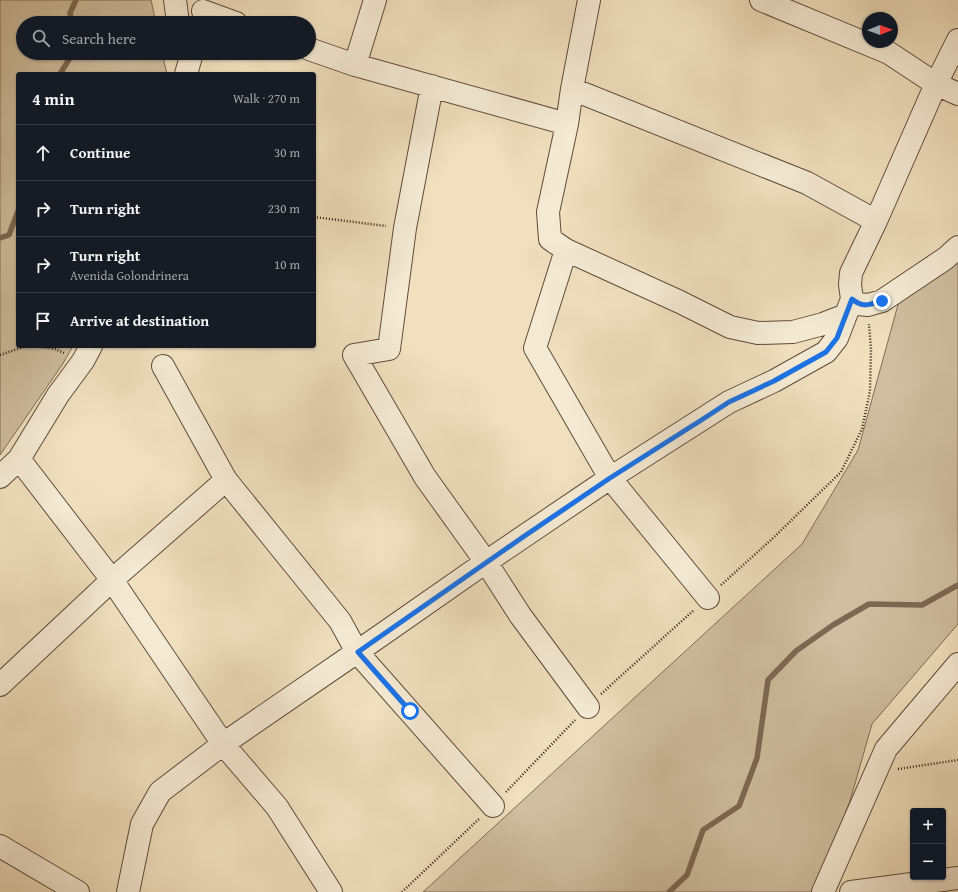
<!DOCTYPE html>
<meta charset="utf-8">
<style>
:root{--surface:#171b24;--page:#20242c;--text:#f1f3f6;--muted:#9ea1a6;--line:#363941}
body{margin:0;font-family:"Gentium Book Plus",serif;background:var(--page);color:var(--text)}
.controls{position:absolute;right:12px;bottom:12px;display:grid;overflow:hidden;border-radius:4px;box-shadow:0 1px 3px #0004}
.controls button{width:36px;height:36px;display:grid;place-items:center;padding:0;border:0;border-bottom:1px solid var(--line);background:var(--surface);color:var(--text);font:20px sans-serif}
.compass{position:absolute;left:862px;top:12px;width:36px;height:36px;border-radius:50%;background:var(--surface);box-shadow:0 1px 3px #0004;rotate:89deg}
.stop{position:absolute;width:12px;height:12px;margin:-9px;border:3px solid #1a73e8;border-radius:50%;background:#fff}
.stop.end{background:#1a73e8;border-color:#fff;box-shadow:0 1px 4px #0008}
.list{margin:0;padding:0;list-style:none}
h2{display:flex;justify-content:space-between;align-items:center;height:52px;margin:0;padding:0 16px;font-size:17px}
h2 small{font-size:13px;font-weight:400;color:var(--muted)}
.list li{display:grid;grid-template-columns:26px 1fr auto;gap:12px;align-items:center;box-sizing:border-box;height:56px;padding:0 16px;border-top:1px solid var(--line)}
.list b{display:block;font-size:15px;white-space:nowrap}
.list p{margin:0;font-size:13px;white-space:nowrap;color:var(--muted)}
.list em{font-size:13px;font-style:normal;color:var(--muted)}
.icon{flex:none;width:22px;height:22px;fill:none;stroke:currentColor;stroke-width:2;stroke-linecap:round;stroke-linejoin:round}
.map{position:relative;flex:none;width:958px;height:892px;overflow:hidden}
.search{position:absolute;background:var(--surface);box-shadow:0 1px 3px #0004;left:16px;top:16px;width:300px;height:44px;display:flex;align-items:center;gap:10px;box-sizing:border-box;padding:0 14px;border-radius:22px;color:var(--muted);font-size:15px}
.panel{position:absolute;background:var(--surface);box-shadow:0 1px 3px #0004;left:16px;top:72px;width:300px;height:276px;border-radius:4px}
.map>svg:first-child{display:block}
</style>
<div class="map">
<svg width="958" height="892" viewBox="0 0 958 892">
<rect width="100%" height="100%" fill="#f0e0be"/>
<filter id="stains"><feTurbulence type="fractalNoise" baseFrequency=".005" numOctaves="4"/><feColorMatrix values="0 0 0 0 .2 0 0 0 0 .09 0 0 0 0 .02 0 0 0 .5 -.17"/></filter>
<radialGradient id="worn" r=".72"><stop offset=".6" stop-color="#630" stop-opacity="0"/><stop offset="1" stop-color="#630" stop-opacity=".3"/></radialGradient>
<!-- green -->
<path fill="#cfbfa0" stroke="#806d56" d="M0 0H151L156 23H23V53H162L167 74H18V346H73L62 365 0 455Z
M958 261V624L872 724 850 801 815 892H423L802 544 858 450 899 301Z"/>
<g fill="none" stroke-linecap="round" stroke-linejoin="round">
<!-- stream -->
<path stroke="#7c6953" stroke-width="5.5" d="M72 23 70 13 76 0
M60 74 73 53
M0 238 9 235 18 211
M669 892 687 875 703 830 739 806 757 758 768 680 796 651 833 625 869 604 922 605 958 585"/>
<defs>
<path id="minor" d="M175 0 178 23
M589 0 572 89 567 124 548 212 550 239 566 250 680 302 730 327 758 333 793 332 823 324 846 315
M761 0 889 53 936 84 958 94
M203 11 236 23
M309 49 355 65 567 124
M355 65 375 0
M186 74 192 53
M432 86 405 228 389 349 354 355 425 477 486 562 520 615 588 707
M572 89 807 183 876 221
M566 250 535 348 610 478 708 598
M852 299 858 304 868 305 882 301 946 258 958 247
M163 366 226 480 340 621 357 652 493 806
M19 459 112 580 223 744 277 807 331 892
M0 477 19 459 58 395 83 361 91 346
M0 685 112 580 226 480
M0 846 78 892
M128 892 142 824 160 792 223 744 357 652 486 562 610 478 729 402 774 381 826 352 837 338 852 299 850 285 851 273 876 221 936 84 958 40
M823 892 886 749 958 664
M851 892 958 878"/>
</defs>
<!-- minor casing -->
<use href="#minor" stroke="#604c39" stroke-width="24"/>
<!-- path -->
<path stroke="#301b0d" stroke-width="2.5" stroke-dasharray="1 2" stroke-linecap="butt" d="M314 217 386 226
M34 346 55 349 64 353
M0 355 26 346
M721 585 771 540 841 472 862 429 870 391 871 349 869 324
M601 694 694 610
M898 769 958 760
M506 792 575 720
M402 892 479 819"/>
<!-- minor -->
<use href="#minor" stroke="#f5ebd5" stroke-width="22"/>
</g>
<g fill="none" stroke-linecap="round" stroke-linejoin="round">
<!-- route -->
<path stroke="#1a73e8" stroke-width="5" d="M410 711 358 652 523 537 610 478 703 419 729 402 774 381 826 352 837 338 852 299C863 308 869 305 882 301"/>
</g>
<rect width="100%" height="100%" filter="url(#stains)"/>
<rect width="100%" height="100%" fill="url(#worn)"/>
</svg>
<div class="controls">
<button>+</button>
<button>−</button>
</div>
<svg class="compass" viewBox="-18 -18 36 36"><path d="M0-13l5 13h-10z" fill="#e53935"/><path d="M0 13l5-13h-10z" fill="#9ea1a6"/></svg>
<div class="stop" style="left:410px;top:711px"></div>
<div class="stop end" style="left:882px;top:301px"></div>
<div class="search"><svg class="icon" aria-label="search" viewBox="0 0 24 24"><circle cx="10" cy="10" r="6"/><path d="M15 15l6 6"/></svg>Search here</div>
<section class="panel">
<h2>4 min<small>Walk · 270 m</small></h2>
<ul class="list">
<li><svg class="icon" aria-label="ahead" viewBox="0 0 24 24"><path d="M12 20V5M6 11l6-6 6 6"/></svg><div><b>Continue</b></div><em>30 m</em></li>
<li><svg class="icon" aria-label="right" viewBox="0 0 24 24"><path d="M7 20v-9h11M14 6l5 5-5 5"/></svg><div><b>Turn right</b></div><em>230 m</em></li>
<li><svg class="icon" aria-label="right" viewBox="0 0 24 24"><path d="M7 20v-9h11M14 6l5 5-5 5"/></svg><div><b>Turn right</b><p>Avenida Golondrinera</p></div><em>10 m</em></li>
<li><svg class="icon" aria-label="arrive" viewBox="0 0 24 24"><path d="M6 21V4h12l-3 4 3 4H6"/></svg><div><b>Arrive at destination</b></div></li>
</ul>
</section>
</div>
